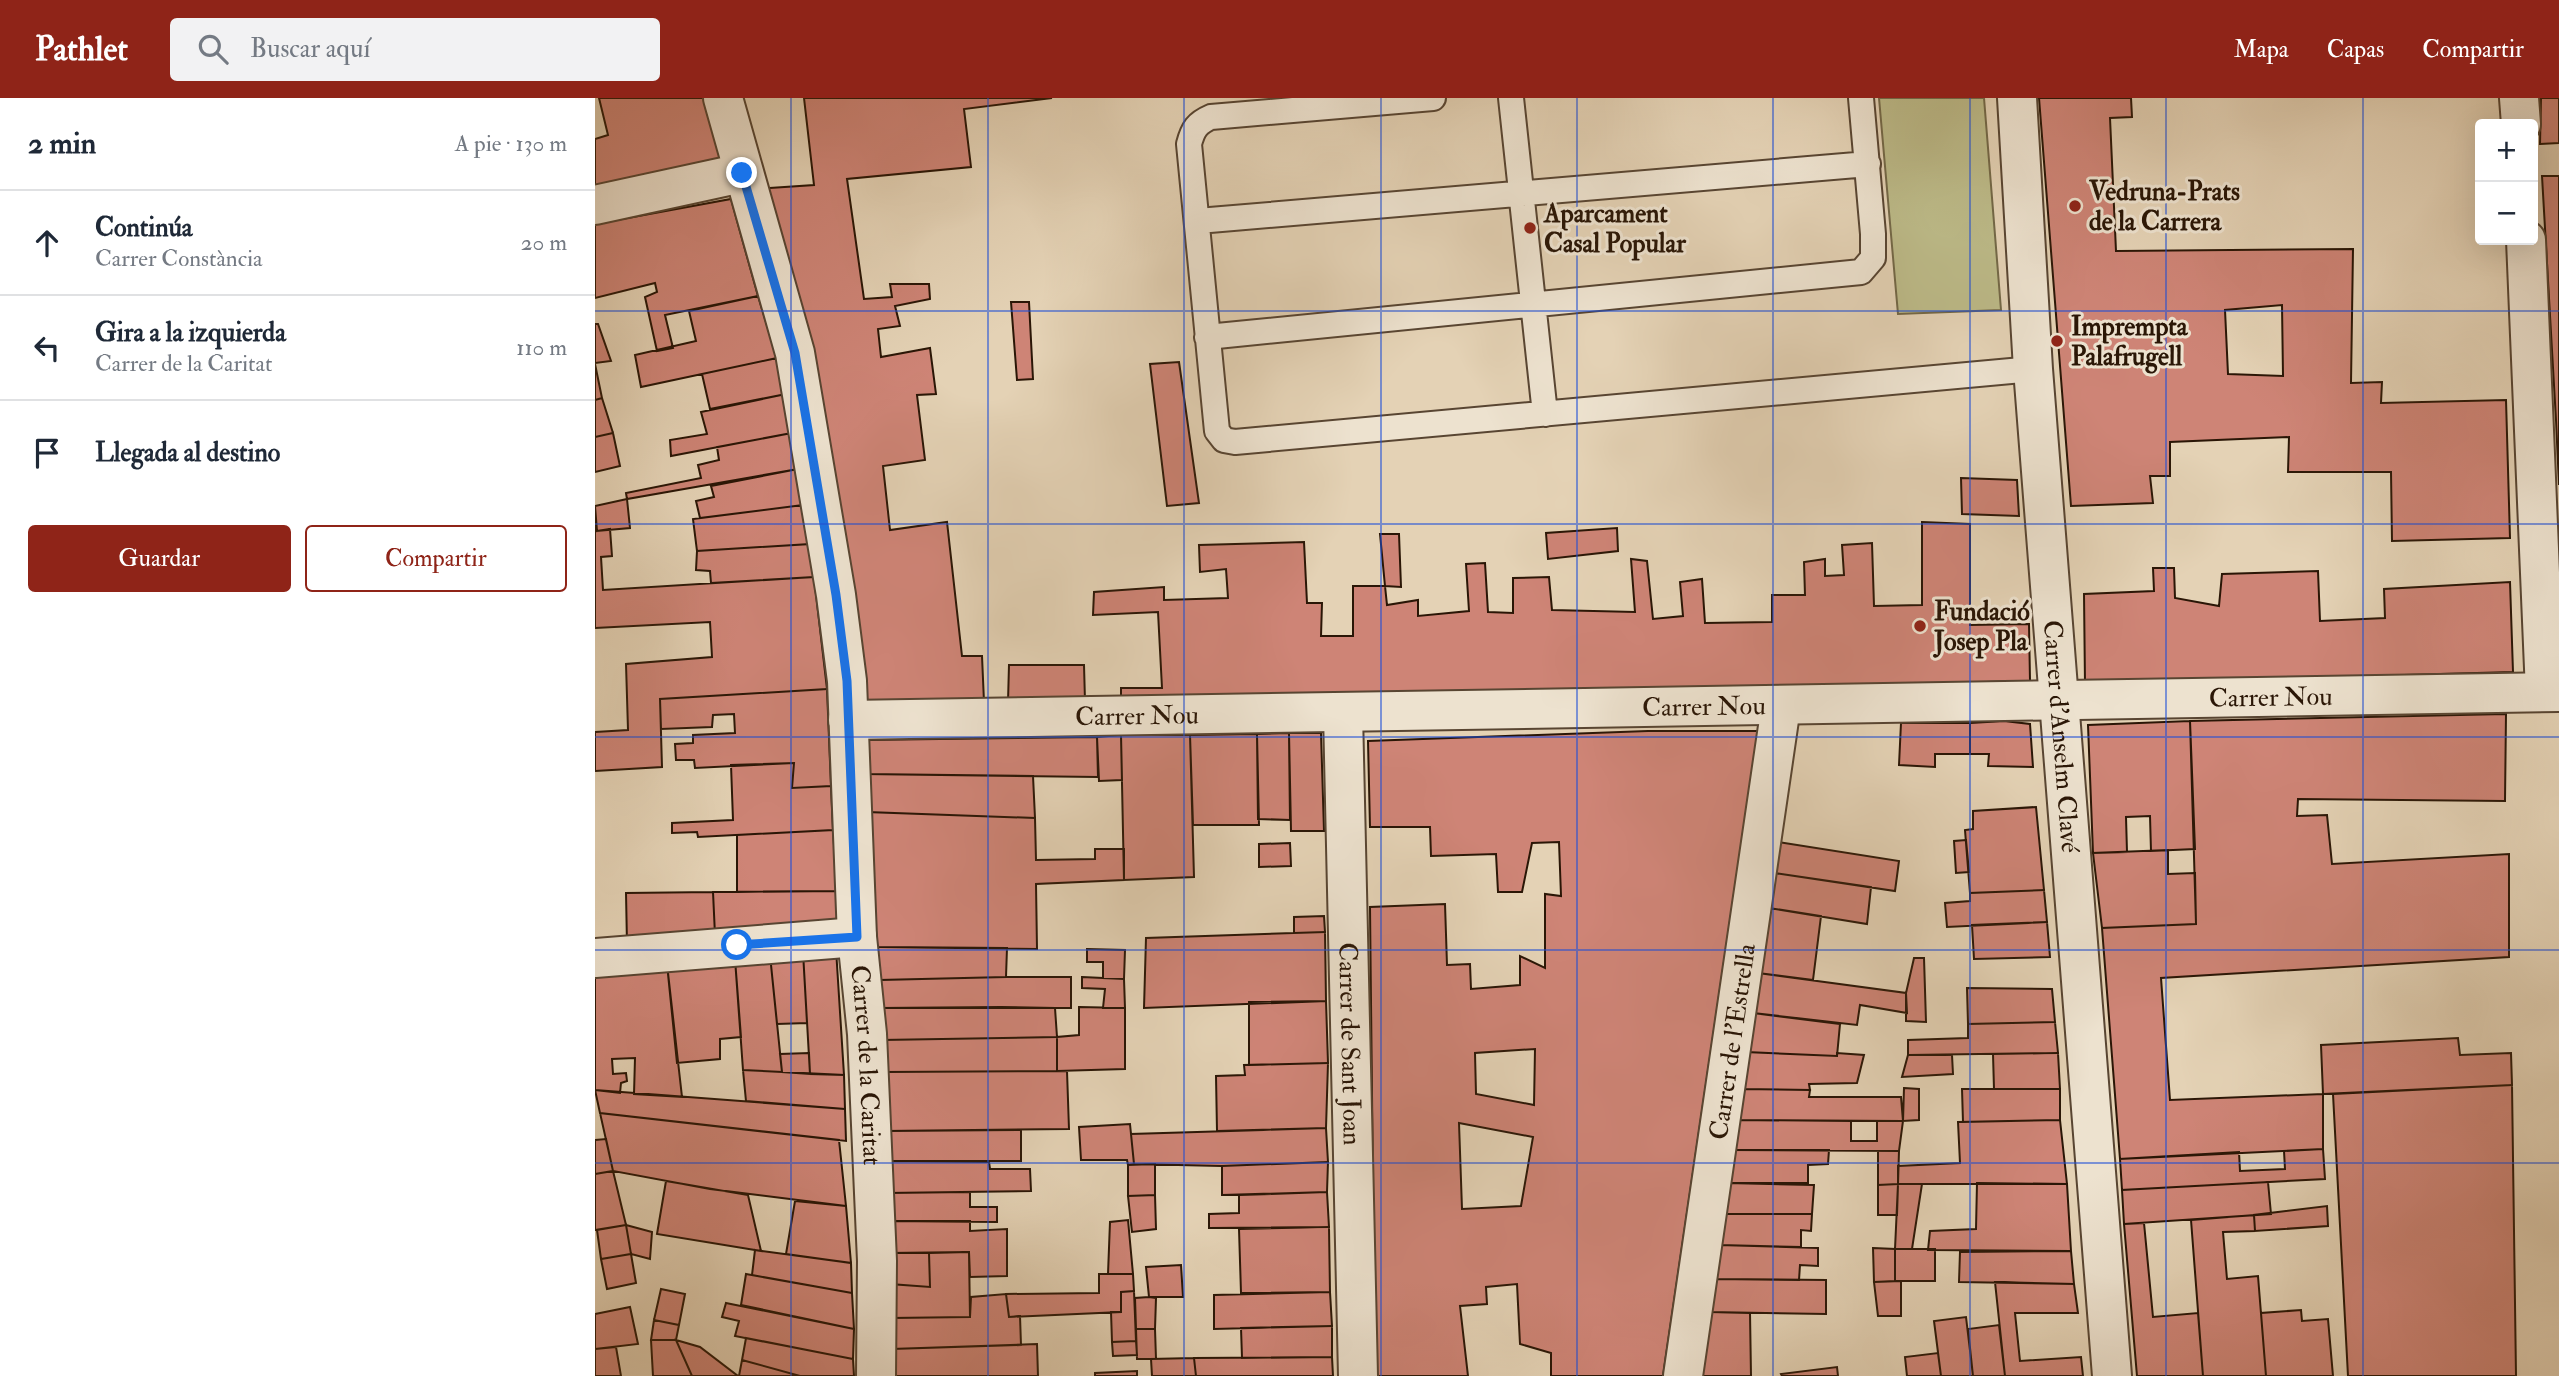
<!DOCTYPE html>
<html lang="es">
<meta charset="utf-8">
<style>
:root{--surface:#fff;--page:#f2f2f3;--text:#1f2937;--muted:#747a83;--line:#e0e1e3;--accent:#8f2418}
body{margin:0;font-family:"IM FELL Double Pica",serif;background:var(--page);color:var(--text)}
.controls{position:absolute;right:21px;top:21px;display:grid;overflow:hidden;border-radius:7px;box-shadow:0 7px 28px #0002}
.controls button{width:63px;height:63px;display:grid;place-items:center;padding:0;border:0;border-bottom:2px solid var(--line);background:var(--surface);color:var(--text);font:35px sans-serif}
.stop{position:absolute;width:21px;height:21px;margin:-16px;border:5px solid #1a73e8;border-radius:50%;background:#fff}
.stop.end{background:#1a73e8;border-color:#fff;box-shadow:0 2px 7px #0008}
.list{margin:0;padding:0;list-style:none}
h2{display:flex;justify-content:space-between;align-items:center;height:91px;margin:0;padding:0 28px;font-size:30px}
h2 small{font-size:23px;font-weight:400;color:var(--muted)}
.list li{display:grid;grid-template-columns:46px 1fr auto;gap:21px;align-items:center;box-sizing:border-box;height:105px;padding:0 28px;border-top:2px solid var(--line)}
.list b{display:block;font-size:26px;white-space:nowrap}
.list p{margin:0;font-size:23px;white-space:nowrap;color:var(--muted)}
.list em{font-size:23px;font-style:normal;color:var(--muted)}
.actions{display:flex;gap:14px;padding:21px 28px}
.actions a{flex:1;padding:16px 0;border:2px solid var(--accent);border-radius:7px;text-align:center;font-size:24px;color:var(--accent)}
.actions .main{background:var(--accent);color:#fff}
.icon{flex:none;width:38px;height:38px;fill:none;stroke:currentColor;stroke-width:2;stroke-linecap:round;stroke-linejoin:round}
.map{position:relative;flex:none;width:1964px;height:1278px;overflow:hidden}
header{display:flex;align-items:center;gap:42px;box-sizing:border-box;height:98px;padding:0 35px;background:var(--accent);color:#fff}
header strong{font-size:33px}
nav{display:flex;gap:38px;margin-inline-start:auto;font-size:24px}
.search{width:490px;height:63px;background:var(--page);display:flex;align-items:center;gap:18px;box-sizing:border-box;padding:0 24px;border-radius:7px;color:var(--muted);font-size:26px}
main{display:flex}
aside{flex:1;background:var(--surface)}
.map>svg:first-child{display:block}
</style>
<header>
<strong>Pathlet</strong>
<div class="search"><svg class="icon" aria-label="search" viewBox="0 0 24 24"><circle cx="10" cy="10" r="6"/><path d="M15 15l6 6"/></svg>Buscar aquí</div>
<nav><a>Mapa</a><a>Capas</a><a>Compartir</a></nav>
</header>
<main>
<aside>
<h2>2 min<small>A pie · 130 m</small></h2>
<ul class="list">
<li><svg class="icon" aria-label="ahead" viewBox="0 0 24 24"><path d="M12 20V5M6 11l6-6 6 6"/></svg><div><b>Continúa</b><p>Carrer Constància</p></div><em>20 m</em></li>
<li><svg class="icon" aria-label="left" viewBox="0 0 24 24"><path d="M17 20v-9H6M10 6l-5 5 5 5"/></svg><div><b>Gira a la izquierda</b><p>Carrer de la Caritat</p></div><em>110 m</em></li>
<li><svg class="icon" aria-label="arrive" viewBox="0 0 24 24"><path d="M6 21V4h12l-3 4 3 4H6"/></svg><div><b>Llegada al destino</b></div></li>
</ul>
<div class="actions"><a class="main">Guardar</a><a>Compartir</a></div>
</aside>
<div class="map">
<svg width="1964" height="1278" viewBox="0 0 1964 1278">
<rect width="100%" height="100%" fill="#e4d2b5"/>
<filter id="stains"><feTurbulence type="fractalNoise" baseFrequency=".00286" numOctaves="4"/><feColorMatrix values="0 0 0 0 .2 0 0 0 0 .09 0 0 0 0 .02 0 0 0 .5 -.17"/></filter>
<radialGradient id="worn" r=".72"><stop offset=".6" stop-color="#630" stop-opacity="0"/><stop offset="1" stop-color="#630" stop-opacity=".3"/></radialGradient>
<!-- green -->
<path fill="#bcba88" stroke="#736847" stroke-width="2" d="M1284 0H1389L1406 212 1303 216Z"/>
<!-- building -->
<path fill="#ce8476" stroke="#2a1606" stroke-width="2" fill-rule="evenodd" d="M4 0H111L129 74 0 100V41L13 37Z
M209 0H457L369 11 376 69 252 81 269 201 297 199 295 186H334L335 201 300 208 305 228 283 231 286 259 335 250 341 296 322 297 330 362 288 368 295 432 352 424 367 558H387L389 604 266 609 161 91 219 87Z
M1444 0H1536L1537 19 1515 20 1521 153 1758 151 1756 285 1787 284 1786 305 1911 302 1915 440 1797 443 1796 374H1693L1694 339 1575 344V378H1555L1558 405 1476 408ZM1687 207 1688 278 1633 276 1630 212Z
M1946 0H1964V45L1945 46Z
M1947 78H1964V387L1961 322Z
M136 101 163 198 70 217 78 250 62 253 50 199 62 194 60 185 0 200V126Z
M163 198 182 260 46 289 40 257 101 243 94 213Z
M416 204H434L438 281 422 282Z
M0 226H3L16 263 0 265Z
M182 260 191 296 115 311 107 276Z
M584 264 604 405 572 408 555 266Z
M0 266 7 300 0 302Z
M191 296 197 335 76 358 75 342 112 336 106 314Z
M7 300 18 335 0 339V302Z
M18 335 25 368 0 374V339Z
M197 335 203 371 32 401 31 395 106 380 103 367 124 362 122 349Z
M203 371 208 407 105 420 101 403 119 399 116 388Z
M1366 380 1422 382 1424 418 1367 416Z
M32 401 35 430 2 433 0 408Z
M208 407 215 446 102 453 98 421Z
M0 415 2 433 15 431 17 458 6 459 8 492 219 479 232 591 65 601 67 669 0 673V634L33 632 31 566 117 559 115 524 0 530Z
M1327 424 1375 426V527L1434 526 1435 583 526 604V590H567L563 514 498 517 499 494 569 489V502L633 500 631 471 605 474 604 447 709 444 712 505H727L726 538H758V488H790L792 507 823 502V518L874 513 871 466 890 465 893 514 918 515V480L954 479 957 512 1040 514 1036 461 1052 463 1058 521 1088 518 1085 484 1107 481 1110 525 1177 524V497H1210L1209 464 1230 461V478L1249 477 1247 447 1277 445 1279 508 1327 507Z
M1022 430 1023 453 953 461 951 435Z
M785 436H804L806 489 790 488Z
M215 446 219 479 116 485 115 473 101 472 102 453Z
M1558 470H1579L1580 500 1624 508 1627 476 1723 473 1725 523 1790 520 1789 491 1915 484 1918 574 1490 586 1489 496 1559 493Z
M414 567H489L490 603 413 604Z
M232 591 236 688 197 690 199 665 100 670 99 662H81L80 646 98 645V637L140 635 139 616 118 617 117 629 66 631 65 601Z
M1911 616 1910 703 1703 701 1702 718 1732 717 1737 766 1914 756V859L1566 880 1575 1002 1728 996V1051L1525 1061 1507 830 1601 826 1595 623Z
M1409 623 1435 626 1438 669 1393 668 1394 656H1375V625Z
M1595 623 1600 751 1556 753 1555 718 1531 719 1532 754 1498 755 1493 627Z
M1306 625H1375V656H1340V669L1304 667Z
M1053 633H1163L1068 1278H956V1255L925 1246 922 1186 891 1189 892 1206 865 1208 873 1278H780L775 809 850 806 852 867 875 866 876 891 925 887V858L950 870V796L966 798 964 744 937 745 927 794H903L901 756 836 758 835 729H775L773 643ZM940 951 939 1007 881 996 880 955ZM864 1025 938 1039 926 1108 867 1111Z
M694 635 695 722 663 721 662 636Z
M694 635H726L729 733H696Z
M662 636 664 727H598L595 637Z
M526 637 527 682 504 683 502 639Z
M526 637H595L599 779 529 782Z
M502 639 503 679 269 676 267 642Z
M199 665 197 690 236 688 238 732 103 739 102 734 77 735V725L138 722 136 667Z
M269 676 438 678 440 720 272 714Z
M1441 709 1449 792 1375 795 1370 732 1378 731V713Z
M272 714 440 720 441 762 500 761V751H529V782L441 786 442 851 282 849Z
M238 732 242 793 142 794V737Z
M1371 742 1374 774 1361 775 1359 743Z
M1183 744 1304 763 1300 793 1179 775Z
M695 745 696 768 664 769V746Z
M1573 752V776L1600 775 1601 826 1507 830 1498 755Z
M1179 775 1276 789 1272 826 1174 810Z
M1449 792 1452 824 1352 829 1350 805 1375 803V795Z
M242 793 245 827 120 837 118 794Z
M118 794 120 837 32 846 31 795Z
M1174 810 1226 818 1218 882 1163 875Z
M729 818 730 834 699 835V819Z
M1452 824 1455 859 1379 861 1377 827Z
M730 834 731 903 549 910 551 840Z
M282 849 412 850 411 879 285 882Z
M241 851 249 977 215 976 208 854Z
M492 851 530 852 529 881 508 880V864H492Z
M208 854 212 925 182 926 175 857Z
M175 857 187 974 148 972 140 861Z
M1319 860H1329L1331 924 1311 923V895Z
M140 861 146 939 125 941V961L82 965 72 866Z
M72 866 87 999 39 996 40 960 17 961 18 976 31 975 32 983 26 985 25 995 0 992V872Z
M1163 875 1311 895 1312 915 1265 907 1262 927 1158 915Z
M411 879H476V910H285V882Z
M487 879 529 881 530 910H508L510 891 487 890Z
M1372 890 1457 891 1460 924 1373 926Z
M731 903 733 965 654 967V904Z
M406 909 460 910 462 939 287 942 285 910Z
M484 909 530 910V971L462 973V939L484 937Z
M1158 915 1245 926 1242 958 1151 954Z
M1460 924 1463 955 1313 957V942L1373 940V926Z
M462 939V973L288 974 287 942Z
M1863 940 1865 957 1916 955 1917 987 1728 996 1726 947Z
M1151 954 1242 958V955L1269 957 1262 985 1214 986 1215 992 1146 991Z
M214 955 215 976 187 974 185 956Z
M1463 955 1465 991H1399L1398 956Z
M1313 957H1357L1358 976 1307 979Z
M733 965 731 1030 622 1033 621 978 650 977 649 967Z
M148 972 249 977 250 1011 151 1003Z
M472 973 474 1031 290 1033 288 974Z
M1917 987 1921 1278H1753L1738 996Z
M1309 990 1324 991V1022L1308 1023Z
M1146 991 1215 992 1214 999H1306L1308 1023 1141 1022Z
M1367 991H1465V1022L1368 1024Z
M0 992 250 1011 251 1043 5 1015Z
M5 1015 244 1042 251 1108 115 1091 18 1073Z
M1141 1022 1256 1023V1043H1282V1023H1308L1304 1053 1136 1052Z
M1465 1022 1472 1086H1303V1068L1365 1065 1363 1024Z
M535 1026 539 1066 533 1067 532 1062H486L484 1029Z
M731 1030 733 1064 627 1068 539 1066 536 1036Z
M426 1032V1063H290V1033Z
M11 1041 18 1073 0 1076V1042Z
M1728 1051 1730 1081 1527 1092 1525 1061 1644 1054 1645 1073 1690 1071 1689 1053Z
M1136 1052H1234L1233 1066 1213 1067V1085H1132Z
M1283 1053H1304L1303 1086 1283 1087Z
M290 1063 394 1064 395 1071H435L436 1093 291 1095Z
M733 1064 732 1094 627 1097V1068Z
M560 1066V1097L533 1098V1067Z
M18 1073 31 1127 0 1132V1076Z
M71 1083 153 1097 166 1153 62 1136Z
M1673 1084 1676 1116 1529 1126 1527 1092Z
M1132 1085 1219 1087 1217 1116H1128Z
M1382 1085 1472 1086 1476 1153 1333 1152 1335 1133 1381 1131Z
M1303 1086 1302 1117H1283V1087Z
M1303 1086H1327L1317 1151H1300Z
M375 1094V1109H402V1124L293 1123 291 1095Z
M732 1094 734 1129 614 1130V1116L644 1115V1097Z
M560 1097 561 1131 537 1134 533 1098Z
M200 1103 251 1108 256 1165 191 1156Z
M1732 1108 1733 1128 1660 1133 1659 1117Z
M1128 1116H1217L1216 1133 1206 1132V1149L1124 1147Z
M1659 1117 1660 1133 1628 1134 1632 1181 1663 1178 1671 1278H1608L1596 1122Z
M533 1122 538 1176H513L515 1124Z
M293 1123H375V1133L412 1131V1178L375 1179 374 1154 293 1155Z
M1549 1125 1558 1219 1603 1215 1608 1278H1542L1529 1126Z
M31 1127 57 1134 55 1161 36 1156Z
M31 1127 36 1156 6 1161 2 1132Z
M734 1129 735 1194 646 1195 644 1131Z
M1124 1147 1223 1150V1168L1205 1167 1204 1182 1119 1181Z
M1278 1150 1300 1151V1183L1279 1184Z
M1300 1151H1340V1183H1300Z
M160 1152 256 1165 257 1195 157 1177Z
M1476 1153 1479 1186 1364 1184 1365 1154Z
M374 1154 375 1219 296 1220 295 1186 335 1189 334 1155Z
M293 1155H334L335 1189 295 1186Z
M36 1156 41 1185 12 1191 6 1161Z
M586 1167 588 1199H554L551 1169Z
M151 1176 257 1195 259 1231 146 1207Z
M504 1176H538L539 1193 526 1194V1214L414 1219 411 1196 504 1195Z
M1119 1181 1231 1182V1216L1113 1214Z
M1306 1183V1218H1283L1279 1184Z
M1400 1184 1479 1186 1483 1215H1420L1425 1263 1486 1259 1488 1278H1410Z
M66 1191 90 1196 84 1227 59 1222Z
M539 1193 541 1243 517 1244 516 1214H526V1194Z
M735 1194 737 1228 619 1231V1197Z
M411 1196 414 1219 425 1218 426 1247 297 1251 296 1220 375 1219 376 1199Z
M554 1199 561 1200 560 1231H541L540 1200Z
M131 1205 259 1231 258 1261 140 1238 144 1223 127 1219Z
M35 1209 43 1246 0 1251V1216Z
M1706 1212 1707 1223 1733 1221 1738 1278H1671L1666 1215Z
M1113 1214 1155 1215 1156 1278H1103Z
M1371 1219 1378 1278H1346L1339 1223Z
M59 1222 84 1227 81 1242H56Z
M1404 1227 1410 1278H1378L1373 1231Z
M737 1228V1259L647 1260 646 1230Z
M541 1231H560L561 1261H542Z
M151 1240 258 1261 259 1278H205L147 1262Z
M56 1242H81L97 1278H58Z
M81 1242 105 1249 143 1278H97Z
M541 1243 542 1257 518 1258 517 1244Z
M442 1246 443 1278H297V1251Z
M21 1249 26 1278H0V1251Z
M1343 1255 1346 1278H1312L1310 1259Z
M737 1259 738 1278H601L599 1260Z
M599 1260 601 1278H557L556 1261Z
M147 1262 205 1278H144Z
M1242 1269 1243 1278H1187L1186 1276Z
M542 1273V1278H500V1275Z"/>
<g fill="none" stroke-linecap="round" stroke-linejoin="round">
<defs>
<path id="lane" d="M838 0 616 19C602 25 598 31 594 46L622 333 629 342 640 344 1438 271
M916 0 950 316
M603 123 1273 66
M612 239 1266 174 1278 160V136L1266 0"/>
<g id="street">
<path id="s1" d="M128 0 200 255 241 497 252 583 262 839 272 936 282 1163 281 1278"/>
<path id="s2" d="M1422 0 1438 271 1517 1278"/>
<path d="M1924 0 1926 26"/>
<path d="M0 107 147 75"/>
<path d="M1931 142 1950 594"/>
<path id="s3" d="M748 615 763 1278"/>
<path id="s4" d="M253 622 1964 594"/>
<path d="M0 860 262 839"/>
<path id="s5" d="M1088 1278 1186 608"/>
</g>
</defs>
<!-- lane casing -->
<use href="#lane" stroke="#584532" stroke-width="28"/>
<!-- street casing -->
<use href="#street" stroke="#584532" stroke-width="42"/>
<!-- lane -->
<use href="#lane" stroke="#ede2cf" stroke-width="24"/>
<!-- street -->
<use href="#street" stroke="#ede2cf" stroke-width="38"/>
</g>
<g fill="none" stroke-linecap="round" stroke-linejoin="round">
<!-- route -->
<path stroke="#1a73e8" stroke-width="9" d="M142 847 262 839 252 583 241 497 200 255 147 75"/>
</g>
<!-- grid -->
<path fill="none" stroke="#1d4ed8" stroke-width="2" stroke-opacity="0.55" d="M196 0V1278M393 0V1278M589 0V1278M786 0V1278M982 0V1278M1178 0V1278M1375 0V1278M1571 0V1278M1768 0V1278M0 213H1964M0 426H1964M0 639H1964M0 852H1964M0 1065H1964"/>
<!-- markers -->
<g fill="#8f2418" stroke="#ede2cf" stroke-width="2.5">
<circle cx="1480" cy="108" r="7"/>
<circle cx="935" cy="130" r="7"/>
<circle cx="1462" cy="243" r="7"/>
<circle cx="1325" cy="528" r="7"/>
</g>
<g text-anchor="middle" stroke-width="6" stroke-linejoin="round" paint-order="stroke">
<!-- poi labels -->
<g font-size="26" font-weight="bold" fill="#2a1606" stroke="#ede2cf" text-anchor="start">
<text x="1494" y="102">Vedruna-Prats<tspan x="1494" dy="30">de la Carrera</tspan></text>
<text x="949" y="124">Aparcament<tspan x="949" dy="30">Casal Popular</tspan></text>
<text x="1476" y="237">Imprempta<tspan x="1476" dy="30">Palafrugell</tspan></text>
<text x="1339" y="522">Fundació<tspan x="1339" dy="30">Josep Pla</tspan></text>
</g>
<!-- street labels -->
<g font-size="26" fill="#2a1606" stroke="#ede2cf">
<text dy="9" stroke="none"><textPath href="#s4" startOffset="1423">Carrer Nou</textPath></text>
<text dy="9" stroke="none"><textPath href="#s4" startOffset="856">Carrer Nou</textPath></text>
<text dy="9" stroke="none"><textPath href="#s4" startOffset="289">Carrer Nou</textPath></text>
<text dy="9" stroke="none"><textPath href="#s2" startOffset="640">Carrer d'Anselm Clavé</textPath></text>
<text dy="9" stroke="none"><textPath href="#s5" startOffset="338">Carrer de l'Estrella</textPath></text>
<text dy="9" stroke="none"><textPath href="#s3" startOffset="331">Carrer de Sant Joan</textPath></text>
<text dy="9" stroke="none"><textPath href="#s1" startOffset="982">Carrer de la Caritat</textPath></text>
</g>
</g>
<rect width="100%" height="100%" filter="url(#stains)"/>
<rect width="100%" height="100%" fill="url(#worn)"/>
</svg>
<div class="controls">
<button>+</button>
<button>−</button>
</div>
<div class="stop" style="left:142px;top:847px"></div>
<div class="stop end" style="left:147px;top:75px"></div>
</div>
</main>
